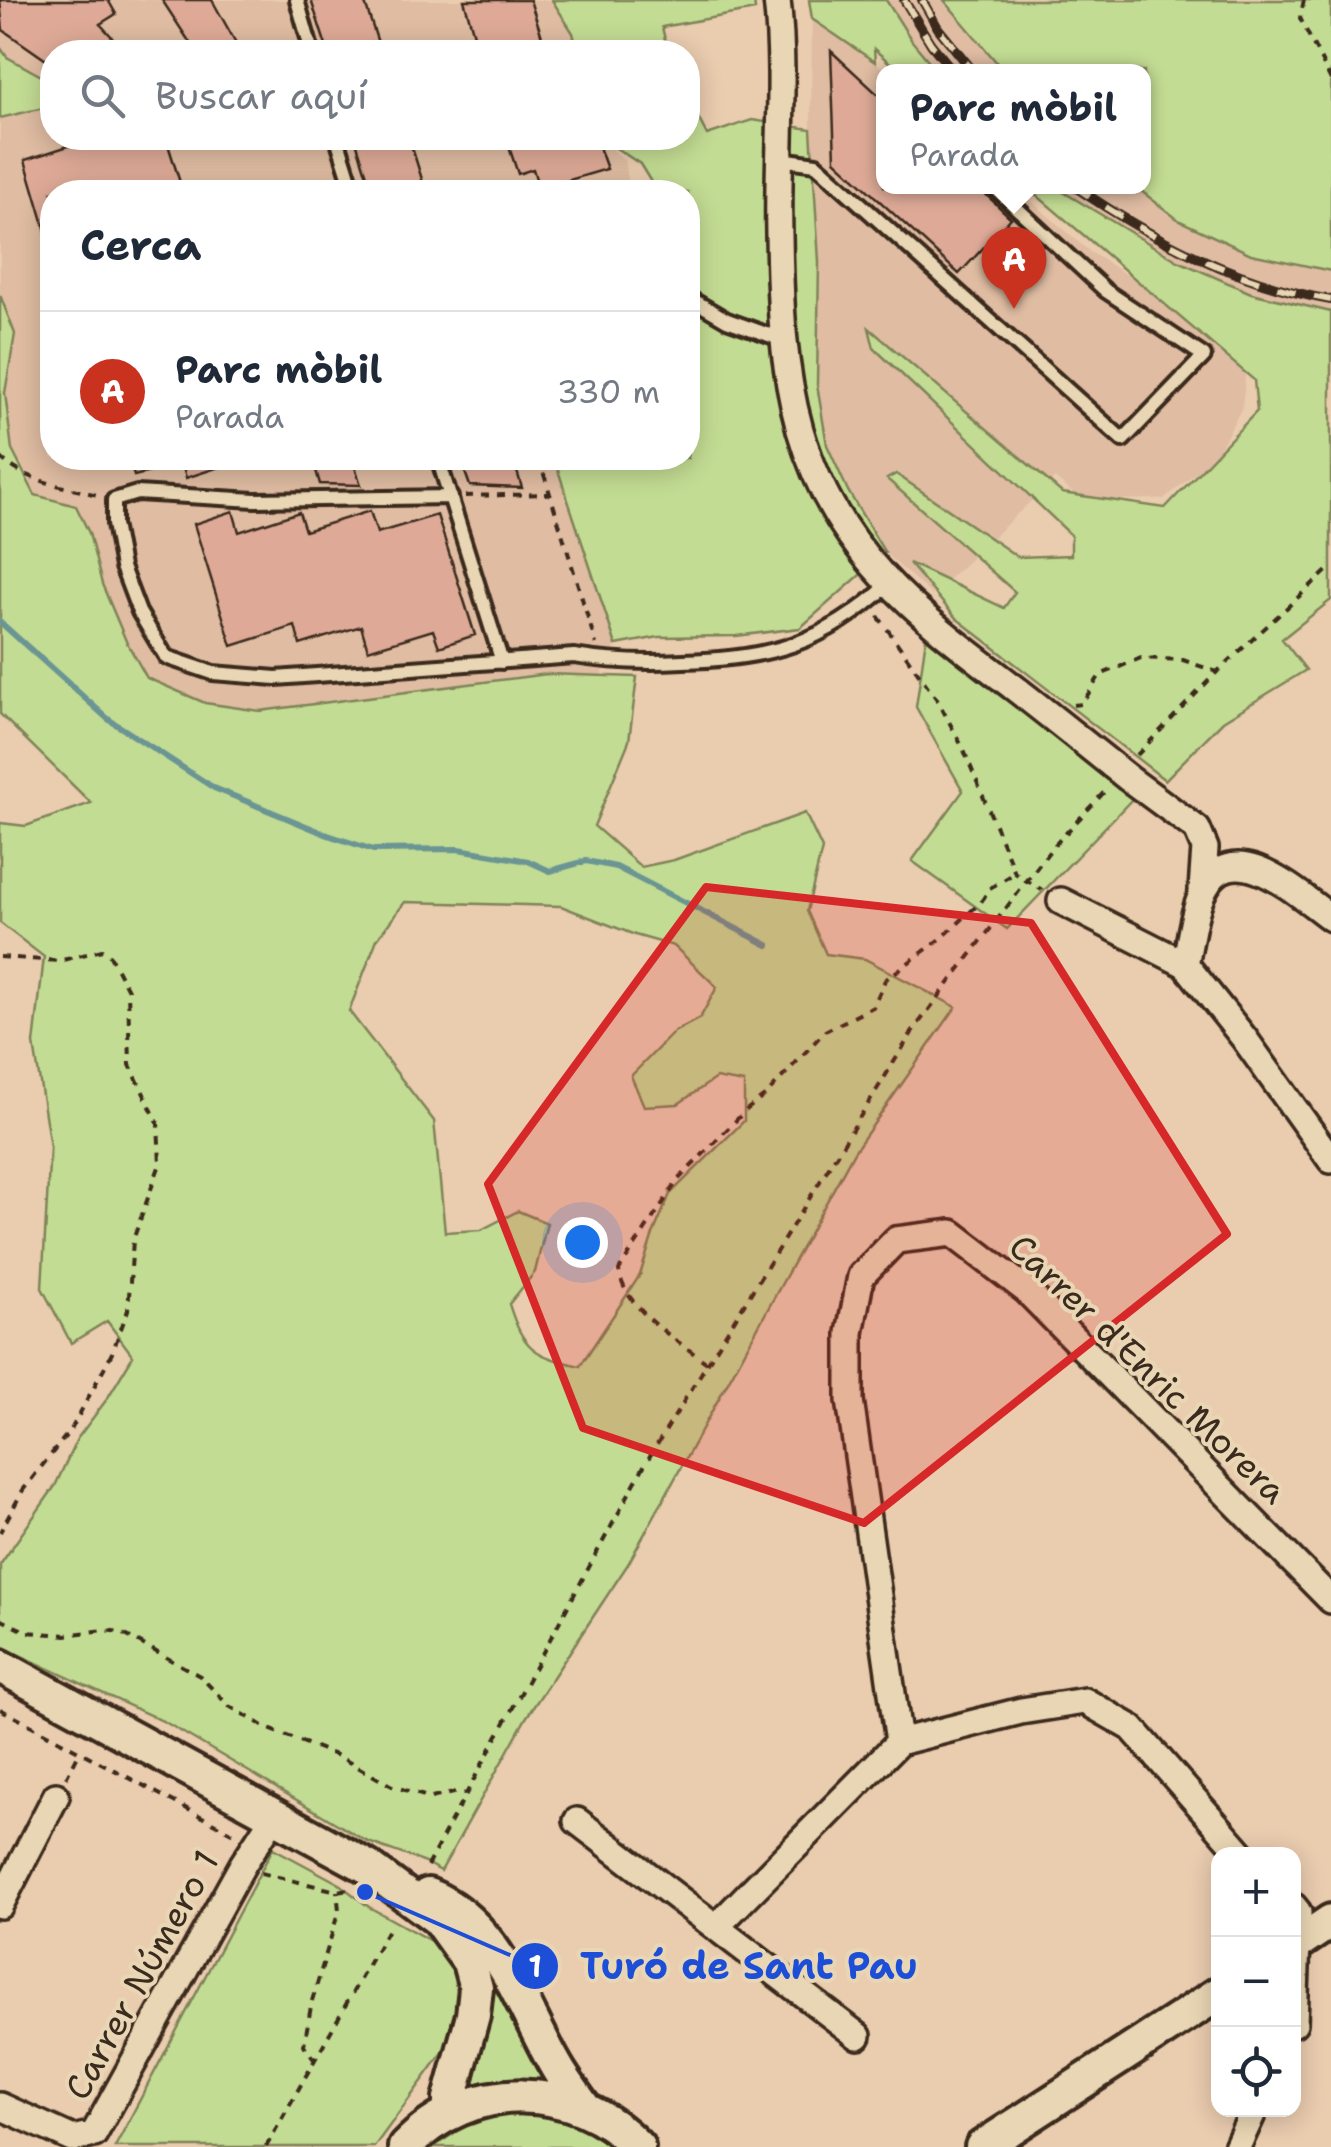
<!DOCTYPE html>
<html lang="es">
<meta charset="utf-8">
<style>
:root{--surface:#fff;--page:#f6f6f7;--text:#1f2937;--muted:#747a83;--line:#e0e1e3;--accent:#c8321e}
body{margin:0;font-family:"Shantell Sans",sans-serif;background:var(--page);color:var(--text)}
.controls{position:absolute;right:30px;bottom:30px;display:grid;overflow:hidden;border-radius:20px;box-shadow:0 5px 25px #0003}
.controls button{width:90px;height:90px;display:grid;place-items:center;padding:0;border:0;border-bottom:2px solid var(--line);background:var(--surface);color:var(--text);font:50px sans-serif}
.you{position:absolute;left:582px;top:1242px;width:35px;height:35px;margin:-25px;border:8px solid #fff;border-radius:50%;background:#1a73e8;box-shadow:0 0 0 15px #1a73e833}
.badge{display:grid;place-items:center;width:65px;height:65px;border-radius:50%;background:var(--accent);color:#fff;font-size:32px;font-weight:700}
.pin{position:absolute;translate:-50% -82px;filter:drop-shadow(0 2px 5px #0008)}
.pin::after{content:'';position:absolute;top:52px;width:35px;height:30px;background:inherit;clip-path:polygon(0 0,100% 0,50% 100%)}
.popup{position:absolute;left:876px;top:64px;width:275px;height:130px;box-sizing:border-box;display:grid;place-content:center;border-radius:20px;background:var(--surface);filter:drop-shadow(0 2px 8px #0005);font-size:32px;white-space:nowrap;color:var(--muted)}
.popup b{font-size:38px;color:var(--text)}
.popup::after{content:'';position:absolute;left:50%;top:100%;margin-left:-20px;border:20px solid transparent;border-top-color:var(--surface)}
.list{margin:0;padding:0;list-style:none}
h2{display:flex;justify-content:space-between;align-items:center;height:130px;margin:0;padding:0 40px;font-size:42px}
h2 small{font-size:32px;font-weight:400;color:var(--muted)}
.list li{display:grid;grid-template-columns:65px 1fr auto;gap:30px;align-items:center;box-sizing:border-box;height:160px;padding:0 40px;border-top:2px solid var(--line)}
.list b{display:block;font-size:38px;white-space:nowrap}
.list p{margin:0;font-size:32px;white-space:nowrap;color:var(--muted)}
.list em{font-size:32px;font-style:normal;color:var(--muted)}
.icon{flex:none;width:55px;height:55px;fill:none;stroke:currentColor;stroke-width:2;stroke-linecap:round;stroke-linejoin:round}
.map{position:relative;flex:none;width:1331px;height:2147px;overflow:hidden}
.search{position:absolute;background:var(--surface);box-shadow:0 5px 25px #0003;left:40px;top:40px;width:660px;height:110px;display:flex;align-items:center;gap:25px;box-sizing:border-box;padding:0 35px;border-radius:40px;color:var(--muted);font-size:38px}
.panel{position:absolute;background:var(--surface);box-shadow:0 5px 25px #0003;left:40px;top:180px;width:660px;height:290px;border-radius:40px}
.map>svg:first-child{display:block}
</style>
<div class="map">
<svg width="1331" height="2147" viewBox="0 0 1331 2147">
<rect width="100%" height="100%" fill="#eaccaf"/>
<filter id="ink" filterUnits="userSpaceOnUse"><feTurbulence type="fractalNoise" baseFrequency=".01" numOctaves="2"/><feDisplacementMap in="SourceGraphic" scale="20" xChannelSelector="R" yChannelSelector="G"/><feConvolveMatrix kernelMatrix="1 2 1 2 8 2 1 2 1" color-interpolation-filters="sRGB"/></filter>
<g filter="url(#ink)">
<!-- built -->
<path fill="#dfbca2" d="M0 0H552L556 4 573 33 578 52H52V138H601L624 160 631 192H52V458H554L616 645 601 676 547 674 260 711 205 703 147 678 126 641 102 584 89 533 35 495 12 450 5 393 14 334 0 295Z
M886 0H944L1004 71H937L912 41Z
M812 19 887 71H884V186L1015 187 1090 252 1210 327 1246 368 1242 407 1216 456 1164 499 1096 500 1073 493 1055 478 932 595 885 553 848 491 827 445 817 385 819 262 811 129Z
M1055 187H1136L1180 221 1251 254 1331 271V312L1251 293 1179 261Z"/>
<!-- green -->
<path fill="#c3dc93" stroke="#7f8358" stroke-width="2.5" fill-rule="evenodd" d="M552 0H754L755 10 662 27 668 52H578L573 33Z
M809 0H886L912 41 937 71H899L874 49 875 62 812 19Z
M944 0H1331V271L1251 254 1180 221 1136 187 1144 186V71H1004Z
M0 47 7 57 52 82V106L0 118Z
M688 98 707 135 752 120 811 129 819 262 817 385 827 445 848 491 885 553 800 628 736 636 659 637 616 645 554 458H688V192H657L640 164 601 138H688Z
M1027 187H1055L1178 261 1251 293 1331 312V600L1282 639 1306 670 1223 721 1165 780 956 618 909 563 1004 608 1015 592 887 479 896 474 1018 557 1071 555V535L874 348 869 328 1062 493 1165 508 1257 411 1254 380Z
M0 295 15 334 5 393 12 450 35 495 76 506 89 533 102 584 126 641 147 678 205 703 260 711 547 674 637 677 629 741 594 826 641 867 674 860 805 813 822 849 807 911 826 954 865 959 956 1007 854 1152 628 1564 526 1718 441 1871C415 1856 393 1852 366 1841L165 1722 0 1646V1565L55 1486 77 1439 107 1399 133 1356 107 1321 71 1343 42 1288 50 1147 34 1044 44 957 0 923V823L26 826 91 803 0 714ZM405 902 561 906 635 935 674 946 717 987 700 1018 674 1032 631 1076 644 1106 678 1104 716 1078 744 1083V1121L670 1194 653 1234 640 1275 580 1366C534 1356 523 1349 509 1304L535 1272 547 1223 518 1211 481 1230 445 1232 434 1121 349 1011 377 939Z
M926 638 1135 796 1007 929 912 861 963 791 916 707Z
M273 1848 338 1883 369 1907 445 1949 459 1973 463 1998 458 2025 444 2051 374 2147H115Z
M485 1961 547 2081 507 2079 474 2085 485 2025Z
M497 2111 564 2115 618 2147H434L474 2119Z"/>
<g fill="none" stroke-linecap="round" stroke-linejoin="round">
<!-- stream -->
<path stroke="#6b9593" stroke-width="6" d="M0 622 108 719 214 788 328 835 373 850 459 849 528 861 550 871 586 861 616 867 768 945"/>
</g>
<!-- building -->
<path fill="#deaa97" stroke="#3b2a1e" stroke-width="2.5" d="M0 0H108L116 14 100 24 114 39 109 52H52V64L3 30Z
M162 0H212L241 52H196Z
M311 0H364L381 52H328Z
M464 0H530L547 52H479Z
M831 51 884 100V186H977L1011 218 959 274 835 160Z
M93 138H166L183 192H52V237L48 238 25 160Z
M355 138H409L426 192H372Z
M506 138H591L599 147 607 169 539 189 533 169 518 174Z
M129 458H237L238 461 186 478 182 464 134 476Z
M338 458H352L361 485 320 484 315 467Z
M460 458H513L522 488 470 486Z
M233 511 239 532 299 512 305 531 370 511 377 533 437 515 475 635 439 647 433 630 368 650 361 626 300 645 295 626 232 646 194 524Z"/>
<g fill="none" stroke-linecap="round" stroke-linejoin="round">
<defs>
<path id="service" d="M297 0 312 52
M337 138 354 192
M781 159 816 164 1123 440 1204 356 1106 291 993 186
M688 297 727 320 783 340
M438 458 502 662
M451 497 255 500 137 493 114 500V524L122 567 139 612 166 657 213 673 276 678 574 656C610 662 646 663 683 661 768 659 824 644 888 585"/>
<path id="minor" d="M777 0C786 78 777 156 779 234 780 300 782 366 800 430 835 552 916 613 1012 686 1046 712 1079 739 1113 766
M1128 778 1197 829 1205 848 1202 890
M1061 901 1185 964 1244 1038 1331 1160
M1185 964C1191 939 1193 910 1205 888 1234 833 1300 896 1331 918
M899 1742 850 1400V1333L861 1276 896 1240 952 1233 1026 1290 1331 1600
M899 1742 1021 1711 1085 1701 1132 1728 1242 1854
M577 1821 858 2036
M0 1905 56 1796
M1294 1907 1298 1912 1294 2023
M716 1927 899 1742
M0 2106 73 2139 94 2134 243 1864 275 1815
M1237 2147 1254 2110"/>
<path id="tertiary" d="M0 1666 368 1867 438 1919 469 1962 476 1988 473 2015 450 2099V2113
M428 1895C501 1925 521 2009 559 2071 567 2084 576 2096 585 2109
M1294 1946 1331 1921
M405 2147C470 2079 574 2080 638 2147
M982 2147 1218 1994"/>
</defs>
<!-- service casing -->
<use href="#service" stroke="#3b2a1e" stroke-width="20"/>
<!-- minor casing -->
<use href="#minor" stroke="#3b2a1e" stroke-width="32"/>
<!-- tertiary casing -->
<use href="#tertiary" stroke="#3b2a1e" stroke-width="40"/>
<!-- path -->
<path stroke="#3b2a1e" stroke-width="4" stroke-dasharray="8 8" stroke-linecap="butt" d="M1304 0 1300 18 1331 80
M0 457C25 482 68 487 101 496
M539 458 596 644
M465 496 550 494
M878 616 938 701 963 748 1015 873 1042 890
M1073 705 1082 704 1100 675 1141 658 1183 660 1217 672
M1137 755 1217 672 1331 567
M0 957 59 961 102 950 110 956 128 990 130 1065 158 1123 160 1164 133 1240 128 1310 112 1353 72 1428 23 1490 0 1532
M707 1363C678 1341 623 1308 619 1270L678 1180 745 1111 767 1094 825 1031 873 1007 885 980 942 938 981 902 990 888 1015 873
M0 1619 27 1632 66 1635 104 1630 120 1632 200 1676 229 1706 269 1729 338 1756 392 1786 431 1798 458 1792 465 1794
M0 1709 236 1835
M66 1778 80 1751
M427 1866 645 1464 915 1028 1051 849 1108 788
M261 1873 337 1891 354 1888
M315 2061 304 2045 312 2001 339 1910 337 1891
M266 2147 391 1924"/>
<!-- service -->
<use href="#service" stroke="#e9d6b4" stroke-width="12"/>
<!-- minor -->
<use href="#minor" stroke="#e9d6b4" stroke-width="25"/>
<!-- tertiary -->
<use href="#tertiary" stroke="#e9d6b4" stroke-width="32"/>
<defs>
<path id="rail" d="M904 0 931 44 953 71
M922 0 938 28 973 71
M1074 186C1153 240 1236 283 1331 300"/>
</defs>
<!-- rail casing -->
<use href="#rail" stroke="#3b2a1e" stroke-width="10"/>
<!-- rail -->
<use href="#rail" stroke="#e9d6b4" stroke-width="6" stroke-dasharray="19" stroke-linecap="butt"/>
<defs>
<path id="minor-bridge" d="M1113 766 1128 778"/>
</defs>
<!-- minor-bridge casing -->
<use href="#minor-bridge" stroke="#3b2a1e" stroke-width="32" stroke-linecap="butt"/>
<!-- minor-bridge -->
<use href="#minor-bridge" stroke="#e9d6b4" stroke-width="25"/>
</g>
</g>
<!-- marked area -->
<path fill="#d62828" fill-opacity="0.2" stroke="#d62828" stroke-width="8" stroke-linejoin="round" d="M706 887 1031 923 1227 1234 864 1523 583 1428 488 1184Z"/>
<g text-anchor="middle" stroke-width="8" stroke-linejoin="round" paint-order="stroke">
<!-- street labels -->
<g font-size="35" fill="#3b2a1e" stroke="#e9d6b4">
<text transform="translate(1148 1369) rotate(44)" y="12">Carrer d'Enric Morera</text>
<text transform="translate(142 1975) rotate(-61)" y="12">Carrer Número 1</text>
</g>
</g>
<!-- callouts -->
<path fill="none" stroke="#1d4ed8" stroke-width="4" d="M365 1892L535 1966"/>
<g fill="#1d4ed8" stroke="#e9d6b4" stroke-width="4">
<circle cx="365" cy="1892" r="10"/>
<circle cx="535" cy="1966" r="25"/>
</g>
<g font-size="30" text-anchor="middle" font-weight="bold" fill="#fff">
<text x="535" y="1977">1</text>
</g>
<g font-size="38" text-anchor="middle" font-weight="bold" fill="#1d4ed8" stroke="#e9d6b4" stroke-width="8" stroke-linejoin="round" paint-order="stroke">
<text x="749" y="1979">Turó de Sant Pau</text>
</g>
</svg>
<div class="controls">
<button>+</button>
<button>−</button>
<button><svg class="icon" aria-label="locate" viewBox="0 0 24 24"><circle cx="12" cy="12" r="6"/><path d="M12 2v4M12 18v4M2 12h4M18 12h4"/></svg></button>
</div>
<div class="you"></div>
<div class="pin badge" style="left:1014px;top:309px">A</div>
<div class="popup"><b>Parc mòbil</b>Parada</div>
<div class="search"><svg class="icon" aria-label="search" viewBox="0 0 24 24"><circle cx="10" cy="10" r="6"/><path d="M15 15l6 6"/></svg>Buscar aquí</div>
<section class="panel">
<h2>Cerca<small></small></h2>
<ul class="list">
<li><span class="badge">A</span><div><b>Parc mòbil</b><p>Parada</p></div><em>330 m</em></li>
</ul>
</section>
</div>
